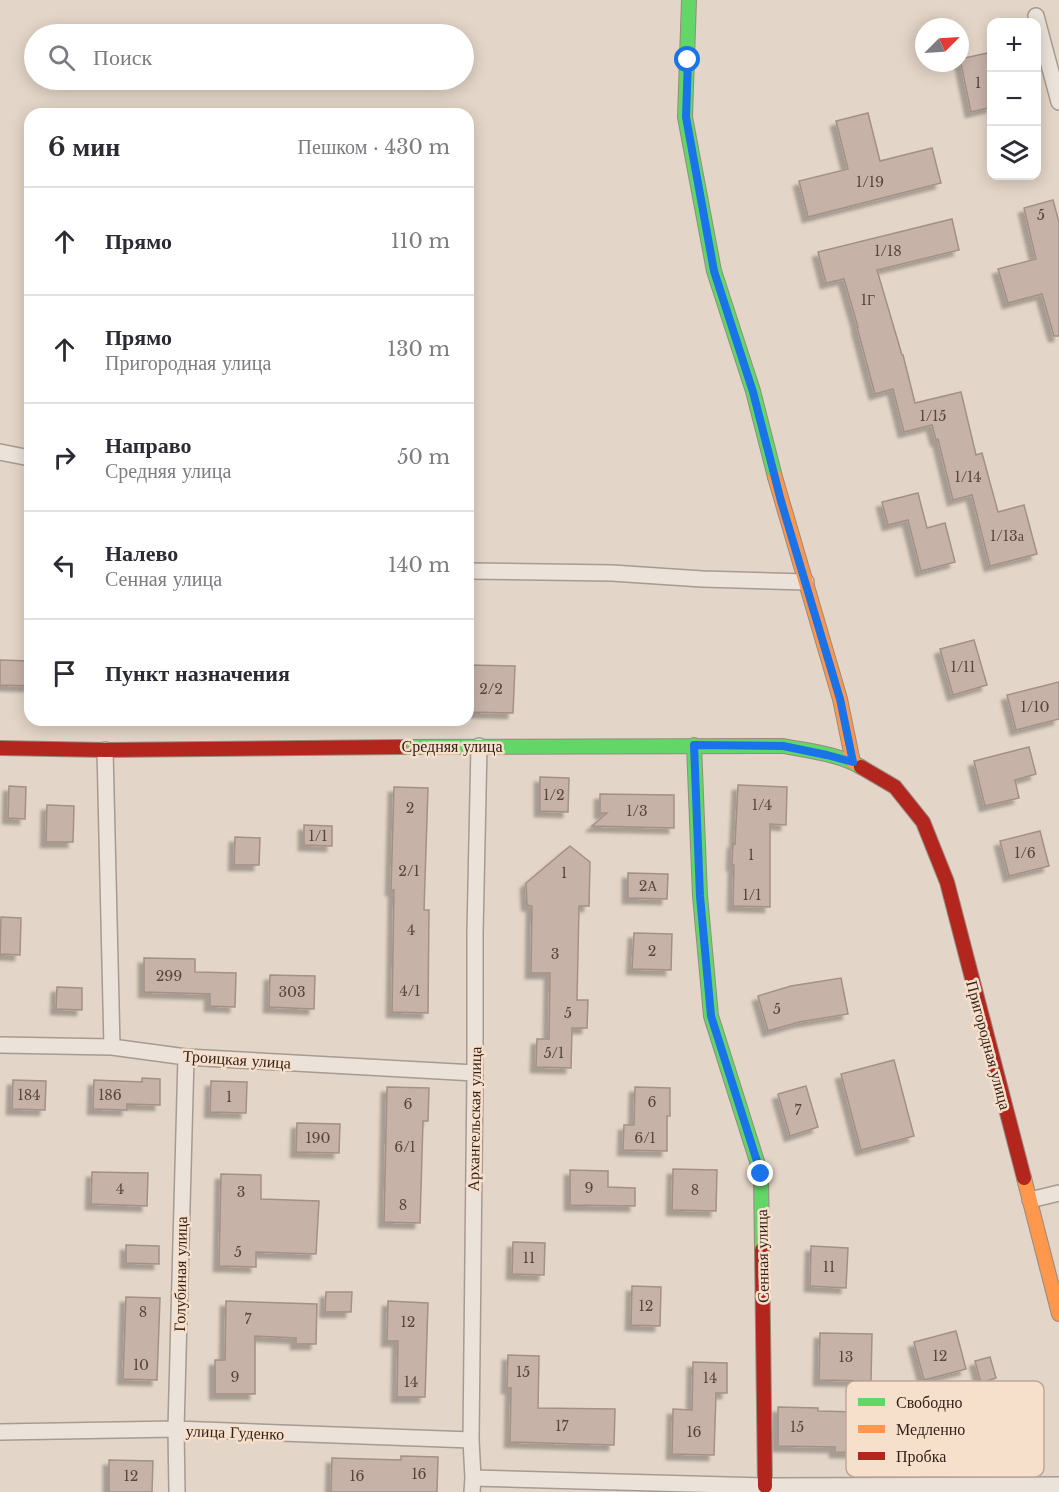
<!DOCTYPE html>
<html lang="ru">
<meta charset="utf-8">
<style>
:root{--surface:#fff;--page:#f2f2f3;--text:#2b2b33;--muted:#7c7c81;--line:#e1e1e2}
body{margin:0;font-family:"Libre Baskerville",serif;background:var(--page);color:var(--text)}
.controls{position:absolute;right:18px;top:18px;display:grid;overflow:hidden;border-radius:12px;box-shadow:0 3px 15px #0003}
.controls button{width:54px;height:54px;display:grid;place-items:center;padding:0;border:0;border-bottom:2px solid var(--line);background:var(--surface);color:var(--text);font:30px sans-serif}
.compass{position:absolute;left:915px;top:18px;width:54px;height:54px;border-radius:50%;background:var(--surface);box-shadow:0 3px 15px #0003;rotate:66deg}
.stop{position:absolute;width:18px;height:18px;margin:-14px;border:4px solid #1a73e8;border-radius:50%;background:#fff}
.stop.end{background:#1a73e8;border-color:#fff;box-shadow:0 2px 6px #0008}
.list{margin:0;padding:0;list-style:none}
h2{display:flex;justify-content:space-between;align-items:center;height:78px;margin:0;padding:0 24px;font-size:26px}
h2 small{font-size:20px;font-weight:400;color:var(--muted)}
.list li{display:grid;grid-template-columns:39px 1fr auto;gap:18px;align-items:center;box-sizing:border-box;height:108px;padding:0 24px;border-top:2px solid var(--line)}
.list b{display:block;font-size:22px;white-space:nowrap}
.list p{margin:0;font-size:20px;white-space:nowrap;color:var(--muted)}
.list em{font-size:20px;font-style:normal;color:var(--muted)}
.icon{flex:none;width:33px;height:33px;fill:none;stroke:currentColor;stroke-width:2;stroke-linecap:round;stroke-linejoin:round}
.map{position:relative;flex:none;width:1059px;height:1492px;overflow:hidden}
.search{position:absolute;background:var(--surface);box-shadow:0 3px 15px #0003;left:24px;top:24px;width:450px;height:66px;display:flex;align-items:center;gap:15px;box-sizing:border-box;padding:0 21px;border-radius:33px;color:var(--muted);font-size:22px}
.panel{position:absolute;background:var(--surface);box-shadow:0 3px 15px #0003;left:24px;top:108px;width:450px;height:618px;border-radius:18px}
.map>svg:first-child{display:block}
</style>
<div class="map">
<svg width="1059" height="1492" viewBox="0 0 1059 1492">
<defs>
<filter id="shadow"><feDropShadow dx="-5.5" dy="5.5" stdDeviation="1.5" flood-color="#0004"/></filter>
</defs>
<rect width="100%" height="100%" fill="#e3d5c7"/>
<!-- building -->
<path fill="#c7b2a8" stroke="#a39087" stroke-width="1.5" filter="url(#shadow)" d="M992 52V107L971 112 960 59Z
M868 113 880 161 932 148 941 183 808 217 799 181 848 169 836 121Z
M1053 200 1059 222V336H1054L1042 294 1008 303 998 269 1036 259 1024 208Z
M952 219 959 250 877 270 902 355H903L915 403 961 392 976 455 982 453 998 512 1024 505 1037 554 990 566 972 495 953 500 938 439 936 440 932 425 904 432 893 389 875 394 857 327H858L844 279 826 283 818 252Z
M918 493 927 528 945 523 955 562 921 571 908 520 888 525 882 502Z
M974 640 987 685 953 695 940 649Z
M0 660 30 661V686L0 685Z
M468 665 515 666 513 713 468 712Z
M1059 682V719L1016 730 1007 695Z
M1029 747 1036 774 1015 780 1019 798 985 806 974 761Z
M540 777 569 778 568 812 540 811Z
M738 785 787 787 786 825 770 824V907L733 906 734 865H732L733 843 735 844Z
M9 786 26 787 25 819 8 818Z
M394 787 428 788 424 910H429L428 1013 392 1012 394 890H391Z
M600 794 674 795V828L592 826 607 813H600Z
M47 805 74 806 73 842H46Z
M304 825 332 826V846L304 845Z
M1040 831 1049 866 1009 876 1000 841Z
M235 837 260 838 259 865H234Z
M570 846 590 862 589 906H579L577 1000H588L587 1028H572L571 1068 536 1067 537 1039H549L550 973H531L532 906 527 905 526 883Z
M628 873 668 874 667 899 628 898Z
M1 917 21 918 20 955 0 954Z
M634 933 672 934 671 970 632 969Z
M144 958 195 959V972L236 973 235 1007 210 1006V994L144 992Z
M270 975 315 976 314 1009 269 1007Z
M841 978 848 1014 799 1022 768 1031 758 996 791 986Z
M57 987 82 988V1010L56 1009Z
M894 1060 914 1136 861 1150 841 1074Z
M142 1078 160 1079V1105L127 1104V1110L93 1109 94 1080 142 1082Z
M13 1080 46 1081 45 1110 12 1109Z
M211 1081 247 1082 246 1113 210 1112Z
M806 1086 818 1127 790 1136 778 1094Z
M387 1087 429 1088 428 1121H423L420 1223 384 1222Z
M635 1087 670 1088V1116H667V1151L623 1150 624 1125H634Z
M297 1123 340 1124 339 1153 296 1152Z
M673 1169 717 1170 716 1211 672 1210Z
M570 1170 608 1171V1187L635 1188V1206L570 1205Z
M92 1172 148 1173 147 1206 91 1204Z
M221 1174 261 1175V1199L319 1201 316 1254 256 1252V1267L219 1266Z
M513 1242 545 1243 544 1275 512 1274Z
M126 1245 159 1246V1264L126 1263Z
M811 1246 848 1248 846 1288 810 1286Z
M632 1286 661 1287 660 1326 631 1325Z
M326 1292H352L351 1312H325Z
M126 1297 160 1298 157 1380 123 1379Z
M226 1301 317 1304 316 1344H296V1338L255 1336V1394H215V1360H225Z
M388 1301 428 1303 425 1397H397L398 1341H387Z
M956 1331 966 1369 924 1380 914 1342Z
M820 1333 872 1334 871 1381 819 1380Z
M508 1355 539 1356 538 1408 615 1409 614 1445 510 1442 511 1388H507Z
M990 1357 996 1378 981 1383 975 1361Z
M693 1362 727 1363V1393H716L714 1455 672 1454 673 1409 692 1410Z
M896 1403 995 1405 994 1435 935 1434 934 1437 878 1436 877 1453 835 1452V1447L778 1446V1407L818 1408V1411L896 1413Z
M401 1456 438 1457 437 1492H331L332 1458 401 1460Z
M109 1460 153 1461 152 1492H109Z"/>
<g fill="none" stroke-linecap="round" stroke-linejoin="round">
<defs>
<path id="street" d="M1036 16 1059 102
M0 452 30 458
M468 571 612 573 702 579 806 582
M105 750 112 1047
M0 1045 112 1047 186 1057 475 1073
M1030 1200 1059 1193
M0 1432 176 1429 471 1440
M473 1478 765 1486 1059 1485
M177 1492 176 1429 186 1057
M472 1492 473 1478 471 1440 475 1073V933L479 746"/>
<path id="fast" d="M689 0 685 117 714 271 753 391 775 477
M694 745 700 896 711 1016 761 1174 762 1250
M400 747 783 746C808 751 839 754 861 767"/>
<path id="slow" d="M775 477 840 699 853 762
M1024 1178 1059 1314"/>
<path id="jam" d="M0 748 105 750 400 747
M861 767 895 787 923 822 947 882 1024 1178
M762 1250 765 1486"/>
</defs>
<!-- street casing -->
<use href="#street" stroke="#a79a91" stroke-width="18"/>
<!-- fast casing -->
<use href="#fast" stroke="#978a81" stroke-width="16"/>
<!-- slow casing -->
<use href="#slow" stroke="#978a81" stroke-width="16"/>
<!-- jam casing -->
<use href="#jam" stroke="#978a81" stroke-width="16"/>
<!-- street -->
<use href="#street" stroke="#ebe2d9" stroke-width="15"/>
<!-- fast -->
<use href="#fast" stroke="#63d668" stroke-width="14"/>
<!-- slow -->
<use href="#slow" stroke="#ff974d" stroke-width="14"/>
<!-- jam -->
<use href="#jam" stroke="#b3261e" stroke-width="14"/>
</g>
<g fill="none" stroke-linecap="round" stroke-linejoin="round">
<!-- route -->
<path stroke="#1a73e8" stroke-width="8" d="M688 60 686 117 714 271 753 392 781 501 840 699 853 762 827 755 783 746 694 745 700 896 711 1016 761 1174"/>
</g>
<g text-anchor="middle" stroke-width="5" stroke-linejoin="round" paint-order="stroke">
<!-- number labels -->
<g font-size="14" fill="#5a453e">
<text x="978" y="88">1</text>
<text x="870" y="187">1/19</text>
<text x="1041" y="220">5</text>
<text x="888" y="256">1/18</text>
<text x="868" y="305">1Г</text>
<text x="933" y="421">1/15</text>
<text x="968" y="482">1/14</text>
<text x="1007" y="541">1/13а</text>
<text x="963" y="672">1/11</text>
<text x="491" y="694">2/2</text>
<text x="1035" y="712">1/10</text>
<text x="554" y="800">1/2</text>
<text x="762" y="810">1/4</text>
<text x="410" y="813">2</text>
<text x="637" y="816">1/3</text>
<text x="318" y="841">1/1</text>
<text x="1025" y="858">1/6</text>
<text x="751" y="860">1</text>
<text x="409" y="876">2/1</text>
<text x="564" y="878">1</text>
<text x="648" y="891">2А</text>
<text x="752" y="900">1/1</text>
<text x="411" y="935">4</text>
<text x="652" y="956">2</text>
<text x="555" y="959">3</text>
<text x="169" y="981">299</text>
<text x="410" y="996">4/1</text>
<text x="292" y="997">303</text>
<text x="777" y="1014">5</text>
<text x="568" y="1018">5</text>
<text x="554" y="1058">5/1</text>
<text x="29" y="1100">184</text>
<text x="110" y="1100">186</text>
<text x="229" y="1102">1</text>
<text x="652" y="1107">6</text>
<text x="408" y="1109">6</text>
<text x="798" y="1115">7</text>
<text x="318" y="1143">190</text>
<text x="645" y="1143">6/1</text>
<text x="405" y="1152">6/1</text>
<text x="589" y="1193">9</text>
<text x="120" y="1194">4</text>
<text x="695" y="1195">8</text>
<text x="241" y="1197">3</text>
<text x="403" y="1210">8</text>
<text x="238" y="1257">5</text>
<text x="529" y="1263">11</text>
<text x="829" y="1272">11</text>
<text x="646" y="1311">12</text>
<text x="143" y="1317">8</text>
<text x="248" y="1324">7</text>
<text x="408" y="1327">12</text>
<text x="940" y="1361">12</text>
<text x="846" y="1362">13</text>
<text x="141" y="1370">10</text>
<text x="523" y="1377">15</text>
<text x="235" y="1382">9</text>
<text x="710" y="1383">14</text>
<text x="411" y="1387">14</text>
<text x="562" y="1431">17</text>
<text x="797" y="1432">15</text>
<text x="694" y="1437">16</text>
<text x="419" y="1479">16</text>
<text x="131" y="1481">12</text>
<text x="357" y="1481">16</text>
</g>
<!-- street labels -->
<g font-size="16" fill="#35211a" stroke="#f7e0cb">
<text x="452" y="752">Средняя улица</text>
<text transform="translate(989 1045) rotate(75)" y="6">Пригородная улица</text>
<text transform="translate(237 1059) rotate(4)" y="6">Троицкая улица</text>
<text transform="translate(474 1119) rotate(-89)" y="6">Архангельская улица</text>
<text transform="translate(762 1256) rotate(-91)" y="6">Сенная улица</text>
<text transform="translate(180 1274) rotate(-89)" y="6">Голубиная улица</text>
<text transform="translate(235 1432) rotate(2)" y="6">улица Гуденко</text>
</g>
</g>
<!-- legend -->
<rect x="846" y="1381" width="198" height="96" rx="9" fill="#f7e0cb" stroke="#bda796" stroke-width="1.5"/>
<rect x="858" y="1398" width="27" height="8" fill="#63d668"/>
<rect x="858" y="1425" width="27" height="8" fill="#ff974d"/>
<rect x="858" y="1452" width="27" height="8" fill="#b3261e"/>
<g font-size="16" fill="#35211a">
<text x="896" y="1408">Свободно</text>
<text x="896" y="1435">Медленно</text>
<text x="896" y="1462">Пробка</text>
</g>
</svg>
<div class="controls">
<button>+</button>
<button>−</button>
<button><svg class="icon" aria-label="layers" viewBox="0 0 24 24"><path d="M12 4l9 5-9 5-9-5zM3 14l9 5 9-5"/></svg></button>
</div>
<svg class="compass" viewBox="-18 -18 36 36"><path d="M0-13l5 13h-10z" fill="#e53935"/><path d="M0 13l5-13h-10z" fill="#7c7c81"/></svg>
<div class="stop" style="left:688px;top:60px"></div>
<div class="stop end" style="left:761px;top:1174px"></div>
<div class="search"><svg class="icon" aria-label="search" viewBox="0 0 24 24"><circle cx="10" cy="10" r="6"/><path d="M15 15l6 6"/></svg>Поиск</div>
<section class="panel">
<h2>6 мин<small>Пешком · 430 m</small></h2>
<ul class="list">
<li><svg class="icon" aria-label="ahead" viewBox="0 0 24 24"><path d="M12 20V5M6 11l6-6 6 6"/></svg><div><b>Прямо</b></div><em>110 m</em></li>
<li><svg class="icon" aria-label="ahead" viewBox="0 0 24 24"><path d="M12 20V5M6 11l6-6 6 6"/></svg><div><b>Прямо</b><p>Пригородная улица</p></div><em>130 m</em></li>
<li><svg class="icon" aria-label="right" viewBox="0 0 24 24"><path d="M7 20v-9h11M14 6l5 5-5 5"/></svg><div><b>Направо</b><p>Средняя улица</p></div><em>50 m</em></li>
<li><svg class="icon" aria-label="left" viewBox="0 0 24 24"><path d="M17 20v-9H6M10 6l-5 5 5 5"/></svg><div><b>Налево</b><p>Сенная улица</p></div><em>140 m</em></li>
<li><svg class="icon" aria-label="arrive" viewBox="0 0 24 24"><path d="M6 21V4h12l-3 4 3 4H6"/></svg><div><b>Пункт назначения</b></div></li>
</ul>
</section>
</div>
